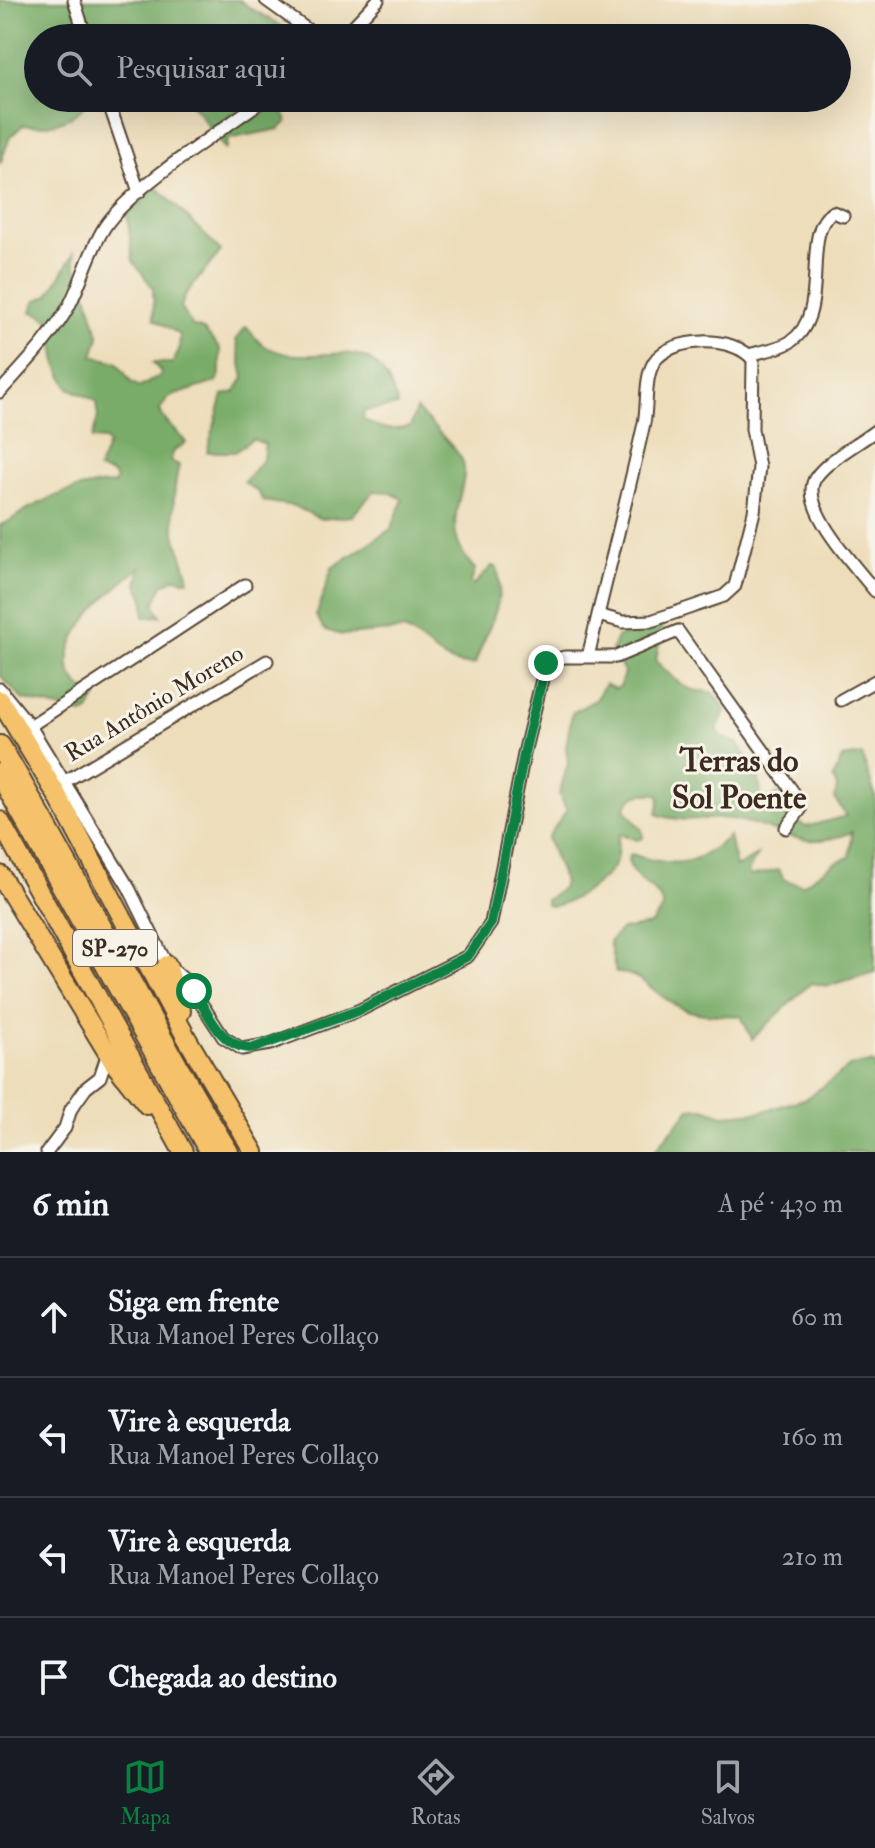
<!DOCTYPE html>
<html lang="pt">
<meta charset="utf-8">
<style>
:root{--surface:#171b24;--page:#20242c;--text:#f1f3f6;--muted:#9ea1a6;--line:#363941;--accent:#0b8043}
body{margin:0;font-family:"IM FELL Double Pica",serif;background:var(--page);color:var(--text)}
.stop{position:absolute;width:24px;height:24px;margin:-18px;border:6px solid #0b8043;border-radius:50%;background:#fff}
.stop.end{background:#0b8043;border-color:#fff;box-shadow:0 2px 8px #0008}
.list{margin:0;padding:0;list-style:none}
h2{display:flex;justify-content:space-between;align-items:center;height:104px;margin:0;padding:0 32px;font-size:34px}
h2 small{font-size:26px;font-weight:400;color:var(--muted)}
.list li{display:grid;grid-template-columns:52px 1fr auto;gap:24px;align-items:center;box-sizing:border-box;height:120px;padding:0 32px;border-top:2px solid var(--line)}
.list b{display:block;font-size:30px;white-space:nowrap}
.list p{margin:0;font-size:26px;white-space:nowrap;color:var(--muted)}
.list em{font-size:26px;font-style:normal;color:var(--muted)}
.icon{flex:none;width:44px;height:44px;fill:none;stroke:currentColor;stroke-width:2;stroke-linecap:round;stroke-linejoin:round}
.map{position:relative;flex:none;width:875px;height:1152px;overflow:hidden}
.search{position:absolute;background:var(--surface);box-shadow:0 8px 32px #0002;left:24px;right:24px;top:24px;height:88px;display:flex;align-items:center;gap:20px;box-sizing:border-box;padding:0 28px;border-radius:44px;color:var(--muted);font-size:30px}
.sheet{height:584px;background:var(--surface)}
nav{display:flex;justify-content:space-around;align-items:center;box-sizing:border-box;height:112px;border-top:2px solid var(--line);background:var(--surface);font-size:22px;color:var(--muted)}
nav a{display:grid;justify-items:center;gap:4px}
nav .on{color:var(--accent)}
.map>svg:first-child{display:block}
</style>
<div class="map">
<svg width="875" height="1152" viewBox="0 0 875 1152">
<rect width="100%" height="100%" fill="#f7f3e8"/>
<filter id="ink" filterUnits="userSpaceOnUse"><feTurbulence type="fractalNoise" baseFrequency=".0125" numOctaves="2"/><feDisplacementMap in="SourceGraphic" scale="16" xChannelSelector="R" yChannelSelector="G"/><feConvolveMatrix kernelMatrix="1 2 1 2 8 2 1 2 1" color-interpolation-filters="sRGB"/></filter>
<filter id="wash" filterUnits="userSpaceOnUse"><feTurbulence type="fractalNoise" baseFrequency=".006" numOctaves="4" result="noise"/><feDisplacementMap in="SourceGraphic" scale="32" xChannelSelector="R" yChannelSelector="G"/><feGaussianBlur stdDeviation="1.8" result="paint"/><feColorMatrix in="noise" values="0 0 0 0 0 0 0 0 0 0 0 0 0 0 0 0 0 1.4 0 .05"/><feComposite in="paint" operator="in"/></filter>
<g filter="url(#wash)">
<rect width="100%" height="100%" fill="#edddba"/>
<!-- forest -->
<path fill="#78ac68" stroke="#5a6b43" stroke-width="2" d="M0 0H240C253 13 267 15 281 26V38H38V98H90C75 123 49 127 23 125L10 137 0 164Z
M184 98C212 98 278 87 287 122L279 129 228 139 226 149C206 132 209 117 184 98Z
M149 189H159L221 251 185 295 181 307 192 326 204 330 220 349V374L216 382 169 397 160 410C165 426 178 429 186 443L174 451 170 461 179 465C174 485 171 517 176 537 179 552 187 565 189 581L175 578 163 585 154 604 161 616 144 617V598L137 584 141 567C106 594 26 664 97 697L89 711 83 714 22 699 0 675V525C12 522 17 514 28 509 59 493 79 485 114 484L116 480 113 474 98 470 108 444 105 440 92 439 98 417 96 401 69 388C63 378 58 369 56 358 53 341 57 315 32 312L35 301 49 295 74 253 76 268 89 285 85 287 99 337 93 356 117 362 131 382 140 387 160 376 161 372 153 363H173L179 350 180 335 154 319 153 288 133 261 127 213 140 204Z
M246 327C251 332 257 341 263 345 317 377 372 315 398 406L364 411 363 419C380 430 391 431 410 427L416 409C427 420 454 446 461 458 476 485 431 524 475 569L471 583 474 585 492 566 497 568C507 604 485 631 475 664 443 669 431 643 404 630L342 635 325 630 316 616 332 568 391 529 403 499 389 492 374 491 352 516 321 519 294 506 263 501 259 493 244 482 263 459 265 444 252 439 235 452H207L223 395 235 392 244 378 236 339Z
M662 626 656 661C665 670 674 680 685 687 705 698 712 680 725 711L717 730 723 738 737 743 757 770 762 799 767 801 778 794 786 795 800 823 806 827 846 816 835 799 837 787 833 778 842 758 862 755 875 795V972L827 986 811 983 752 1039 741 1016C720 1015 696 1016 677 1006 655 995 642 972 616 973L609 942 621 930 650 925 663 908C661 887 631 882 628 859L631 854C672 868 696 867 729 836L736 867 757 855 749 870V876L779 870 784 880 802 885 836 862 850 857 852 832C801 853 784 829 737 820 710 815 684 825 657 814L660 799 658 794C642 793 632 793 625 809L642 830 643 838 637 840 620 834C615 844 620 855 614 865 607 880 562 911 546 905V900L562 888 564 882 547 838 567 810 559 795 568 763 566 747 572 713 595 700 605 684 615 689 620 687 624 672 612 649 617 637Z
M871 1063 875 1065V1152H653L690 1109 704 1108 724 1115 760 1112 807 1098 851 1066Z"/>
</g>
<g filter="url(#ink)">
<g fill="none" stroke-linecap="round" stroke-linejoin="round">
<defs>
<path id="minor" d="M74 0 86 38
M266 0 319 38
M342 38 378 0
M107 98 139 192
M749 355C762 351 779 349 790 342 833 314 799 232 833 212L843 216
M0 392C24 365 51 338 69 306 82 281 89 252 104 228 129 188 224 129 266 98
M875 431C858 444 829 459 816 477 796 505 857 568 875 591
M588 657C606 579 627 501 644 423 648 404 644 379 654 362 671 336 735 335 753 360L752 429 759 467 754 512 735 586 724 596 651 621 623 622 598 615
M0 689 30 726 129 888 167 965 188 983 223 1037 242 1049 270 1044 360 1010 468 956 491 923 525 749 546 663 564 657H616L678 631 796 796 800 810 786 828
M841 700 875 681
M30 726 245 585
M64 782 267 661
M47 1152 65 1128 71 1109 86 1088 100 1077 108 1053"/>
<path id="trunk" d="M0 700 57 795 186 1037 254 1152
M0 821 183 1152
M0 875 114 1063 147 1105
M167 965 181 1011"/>
<path id="motorway" d="M0 746C79 879 147 1020 228 1152
M0 774 210 1152"/>
</defs>
<!-- minor casing -->
<use href="#minor" stroke="#564535" stroke-width="15"/>
<!-- trunk casing -->
<use href="#trunk" stroke="#564535" stroke-width="22"/>
<!-- motorway casing -->
<use href="#motorway" stroke="#564535" stroke-width="24"/>
<!-- minor -->
<use href="#minor" stroke="#fff" stroke-width="11"/>
<!-- trunk -->
<use href="#trunk" stroke="#f5c16b" stroke-width="18"/>
<!-- motorway -->
<use href="#motorway" stroke="#f5c16b" stroke-width="20"/>
</g>
</g>
<g fill="none" stroke-linecap="round" stroke-linejoin="round" filter="url(#ink)">
<!-- route -->
<path stroke="#0b8043" stroke-width="10" d="M194 991C209 1015 222 1050 254 1048L360 1010 468 956 491 923 525 749 546 663"/>
</g>
<g text-anchor="middle" stroke-width="6" stroke-linejoin="round" paint-order="stroke">
<!-- shield labels -->
<rect fill="#f7f3e8" stroke="#73665b" stroke-width="2" x="73" y="930" width="84" height="36" rx="6"/>
<g font-size="22" font-weight="bold" fill="#3b2a1e">
<text x="115" y="956">SP-270</text>
</g>
<!-- street labels -->
<g font-size="24" fill="#3b2a1e" stroke="#f7f3e8">
<text transform="translate(154 703) rotate(-31)" y="8">Rua Antônio Moreno</text>
</g>
<!-- district labels -->
<g font-size="32" font-weight="bold" fill="#3b2a1e" stroke="#f7f3e8">
<text x="739" y="771">Terras do<tspan x="739" dy="37">Sol Poente</tspan></text>
</g>
</g>
</svg>
<div class="stop" style="left:194px;top:991px"></div>
<div class="stop end" style="left:546px;top:663px"></div>
<div class="search"><svg class="icon" aria-label="search" viewBox="0 0 24 24"><circle cx="10" cy="10" r="6"/><path d="M15 15l6 6"/></svg>Pesquisar aqui</div>
</div>
<section class="sheet">
<h2>6 min<small>A pé · 430 m</small></h2>
<ul class="list">
<li><svg class="icon" aria-label="ahead" viewBox="0 0 24 24"><path d="M12 20V5M6 11l6-6 6 6"/></svg><div><b>Siga em frente</b><p>Rua Manoel Peres Collaço</p></div><em>60 m</em></li>
<li><svg class="icon" aria-label="left" viewBox="0 0 24 24"><path d="M17 20v-9H6M10 6l-5 5 5 5"/></svg><div><b>Vire à esquerda</b><p>Rua Manoel Peres Collaço</p></div><em>160 m</em></li>
<li><svg class="icon" aria-label="left" viewBox="0 0 24 24"><path d="M17 20v-9H6M10 6l-5 5 5 5"/></svg><div><b>Vire à esquerda</b><p>Rua Manoel Peres Collaço</p></div><em>210 m</em></li>
<li><svg class="icon" aria-label="arrive" viewBox="0 0 24 24"><path d="M6 21V4h12l-3 4 3 4H6"/></svg><div><b>Chegada ao destino</b></div></li>
</ul>
</section>
<nav>
<a class="on"><svg class="icon" aria-label="map" viewBox="0 0 24 24"><path d="M3 6l6-2 6 2 6-2v14l-6 2-6-2-6 2zM9 4v14M15 6v14"/></svg>Mapa</a>
<a><svg class="icon" aria-label="directions" viewBox="0 0 24 24"><path d="M12 3l9 9-9 9-9-9zM9 14v-3h6M13 9l2 2-2 2"/></svg>Rotas</a>
<a><svg class="icon" aria-label="saved" viewBox="0 0 24 24"><path d="M7 4h10v16l-5-4-5 4z"/></svg>Salvos</a>
</nav>
